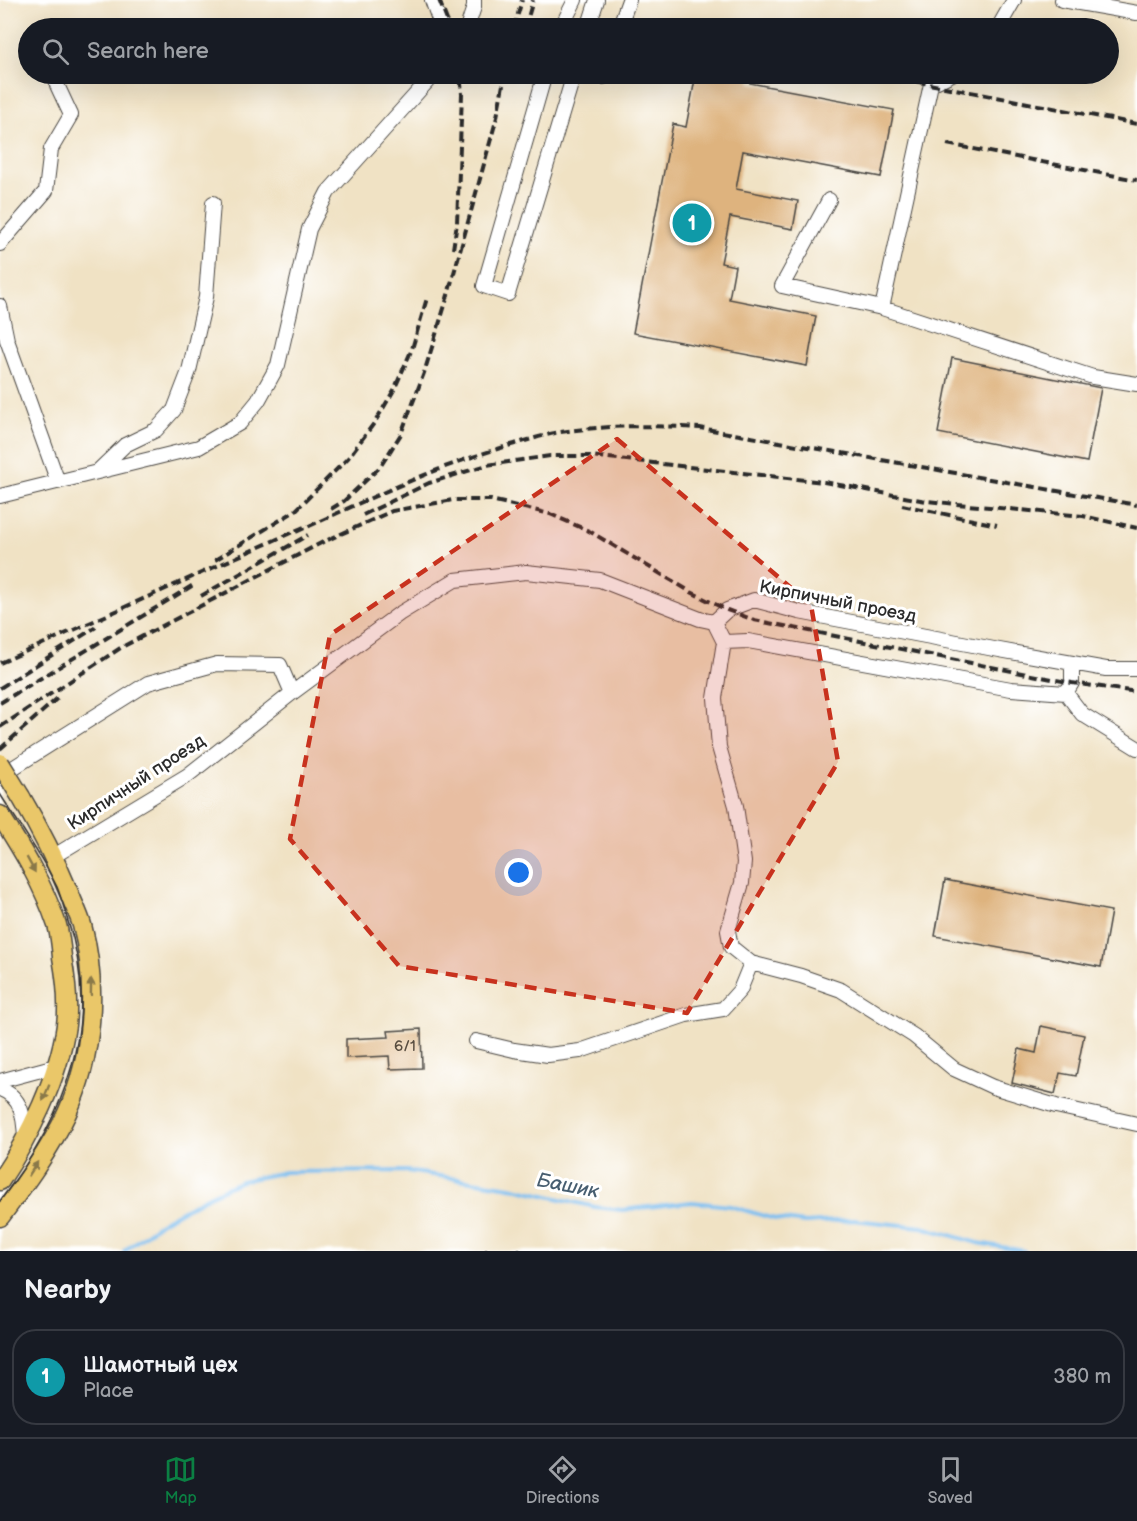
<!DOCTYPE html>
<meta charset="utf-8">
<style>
:root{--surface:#171b24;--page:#20242c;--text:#f1f3f6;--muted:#9ea1a6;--line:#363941;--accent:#0b8043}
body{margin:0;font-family:"Balsamiq Sans",sans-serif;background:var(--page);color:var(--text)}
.you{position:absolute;left:519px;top:873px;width:21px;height:21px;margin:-15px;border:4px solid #fff;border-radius:50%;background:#1a73e8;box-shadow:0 0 0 9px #1a73e833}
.badge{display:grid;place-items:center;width:39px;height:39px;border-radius:50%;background:var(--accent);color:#fff;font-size:20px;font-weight:700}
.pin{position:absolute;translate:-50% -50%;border:3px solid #fff;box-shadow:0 2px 6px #0006}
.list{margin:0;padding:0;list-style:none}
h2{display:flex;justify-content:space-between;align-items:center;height:78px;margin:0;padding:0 24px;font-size:26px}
h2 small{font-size:20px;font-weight:400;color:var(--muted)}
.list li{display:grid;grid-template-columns:39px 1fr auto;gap:18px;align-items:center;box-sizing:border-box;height:96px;margin:0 12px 12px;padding:0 12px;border:2px solid var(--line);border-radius:24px}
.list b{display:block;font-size:22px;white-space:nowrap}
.list p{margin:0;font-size:20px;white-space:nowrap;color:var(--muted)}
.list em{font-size:20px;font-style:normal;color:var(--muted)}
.icon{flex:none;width:33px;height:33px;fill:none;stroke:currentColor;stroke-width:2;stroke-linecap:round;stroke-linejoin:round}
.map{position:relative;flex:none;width:1137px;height:1251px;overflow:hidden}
.search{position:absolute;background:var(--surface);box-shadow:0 6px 24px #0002;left:18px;right:18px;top:18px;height:66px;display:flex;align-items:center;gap:15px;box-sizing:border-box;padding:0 21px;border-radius:33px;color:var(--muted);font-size:22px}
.sheet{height:186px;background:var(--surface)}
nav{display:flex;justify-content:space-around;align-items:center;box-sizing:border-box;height:84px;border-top:2px solid var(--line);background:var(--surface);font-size:16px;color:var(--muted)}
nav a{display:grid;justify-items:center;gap:3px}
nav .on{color:var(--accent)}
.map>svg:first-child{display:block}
</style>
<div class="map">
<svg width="1137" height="1251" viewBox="0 0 1137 1251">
<rect width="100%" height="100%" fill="#fff"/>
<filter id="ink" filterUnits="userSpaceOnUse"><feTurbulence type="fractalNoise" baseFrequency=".0167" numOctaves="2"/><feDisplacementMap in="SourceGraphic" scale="12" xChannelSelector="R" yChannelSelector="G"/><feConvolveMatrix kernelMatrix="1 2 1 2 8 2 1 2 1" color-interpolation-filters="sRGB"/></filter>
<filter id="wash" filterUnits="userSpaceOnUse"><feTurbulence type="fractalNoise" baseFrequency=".008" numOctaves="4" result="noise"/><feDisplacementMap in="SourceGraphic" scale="24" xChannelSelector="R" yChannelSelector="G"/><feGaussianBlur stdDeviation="1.35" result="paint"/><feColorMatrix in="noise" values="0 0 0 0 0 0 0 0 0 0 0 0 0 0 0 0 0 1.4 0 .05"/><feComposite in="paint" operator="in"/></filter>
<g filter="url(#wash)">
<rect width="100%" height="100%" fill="#f0e2c4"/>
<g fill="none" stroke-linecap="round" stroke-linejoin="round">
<!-- stream -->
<path stroke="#7abef0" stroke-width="4" d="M124 1251 163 1221 209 1196 241 1181 285 1172 407 1171 510 1187 595 1207 622 1210 692 1202 730 1206 775 1219 805 1223 853 1220 922 1227 978 1243 1024 1251"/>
</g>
<g id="blocks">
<!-- building -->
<path fill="#deb37e" d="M696 74H752L750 83 894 110 881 177 743 151 736 189 798 201 793 229 730 217 721 263 735 266 729 299 816 316 807 366 633 333 673 124 686 127Z
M952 358 1101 388 1087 462 938 433Z
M945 880 1111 911 1101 967 935 936Z
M1041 1026 1084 1035 1076 1076 1060 1073 1055 1094 1012 1083 1019 1049 1036 1053Z
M421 1029 422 1068 390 1069 389 1056 346 1058V1039L389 1037 388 1031Z"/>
</g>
</g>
<g filter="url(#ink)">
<use href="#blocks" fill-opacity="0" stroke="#494642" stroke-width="1.5"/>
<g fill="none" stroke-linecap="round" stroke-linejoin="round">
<defs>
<path id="minor" d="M432 0 442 28
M1062 0 1137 13
M467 28 474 7V0
M561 28 575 0
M588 28 597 0
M619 28 629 0
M998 28 1014 0
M545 74 484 286 508 294 574 74
M591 74 603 77 604 74
M829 200 782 286 882 308 1093 377 1137 384
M0 244 46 191 51 149 71 115 57 85
M0 306 7 340 58 482
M882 308 931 84 952 74
M99 470 125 445 156 430 174 410 189 371 206 297 213 203
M0 496 199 447 240 423 258 401 278 365 309 229 328 192 434 74
M714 622 724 642 715 698 719 747 736 806 744 862 742 883 728 931 731 947 751 963 801 976 841 990 914 1036 954 1069 993 1087 1056 1106 1137 1124
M724 642 748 641 1011 689 1066 693 1082 714 1137 748
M292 693 399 614 455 580 526 572 600 580 700 619 714 622 727 610 754 600 799 612 994 649 1106 669H1137
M1066 693 1072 683V663
M0 776 148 683 217 664 280 665 292 693 188 775 54 856
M476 1041 514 1050 548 1055 580 1051 686 1015 723 1009 740 990 751 963
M0 1081 56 1066
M0 1089C22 1097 24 1117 25 1138"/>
<path id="major" d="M0 815C23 851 43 884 57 925 60 935 61 946 62 957 66 979 69 1003 66 1025 59 1077 29 1138 0 1181
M0 1217C24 1185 50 1150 67 1113 93 1056 98 986 82 925 79 915 74 905 70 895 56 861 40 829 21 797"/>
</defs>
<!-- minor casing -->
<use href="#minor" stroke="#494642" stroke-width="16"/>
<!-- major casing -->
<use href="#major" stroke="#494642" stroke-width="21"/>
<!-- minor -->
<use href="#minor" stroke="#fff" stroke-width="14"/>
<!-- major -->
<use href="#major" stroke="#eac769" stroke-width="18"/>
<!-- tram -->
<path stroke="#2b2b2b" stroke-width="1.5" d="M0 794C19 824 41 855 57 887 61 897 64 908 67 918 103 1023 65 1117 0 1201"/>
<!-- rail -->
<path stroke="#2b2b2b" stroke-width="4" stroke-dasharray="9 4.5" stroke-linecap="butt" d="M439 0 450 28
M514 28 522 0
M525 28 533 0
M877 74 1137 124
M947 144 1137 180
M453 249 457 223 462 94 460 74
M902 505 997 525
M331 509 344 501 380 467 401 434 424 373 446 302 497 117 505 74
M363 515 429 483 487 465 550 456H590L824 482 926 501 1083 516 1137 528
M296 532C367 500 436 466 511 445 526 441 540 436 555 433 604 425 651 425 700 428L1137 505
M215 560 295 511 348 458 375 422 394 390 412 349 427 298
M201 596 308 535
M0 663 304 527
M0 688 96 627
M0 703 195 584
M0 727 122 647 323 542 392 511 453 500H491L550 514 589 531 691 592 727 610 754 620 1072 683 1137 692
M0 749 60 696
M485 1251H520"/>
<defs>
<path id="major-bridge" d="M0 763 21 797"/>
</defs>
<!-- major-bridge casing -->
<use href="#major-bridge" stroke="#494642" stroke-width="21" stroke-linecap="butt"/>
<!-- major-bridge -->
<use href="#major-bridge" stroke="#eac769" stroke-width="18"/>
</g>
<!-- one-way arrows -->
<defs><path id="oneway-solid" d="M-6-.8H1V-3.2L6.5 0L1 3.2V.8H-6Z" transform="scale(1.5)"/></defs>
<g fill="#8a794a">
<use href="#oneway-solid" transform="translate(31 865) rotate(61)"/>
<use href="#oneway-solid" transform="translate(91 987) rotate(-89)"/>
<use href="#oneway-solid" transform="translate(46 1093) rotate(112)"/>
<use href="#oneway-solid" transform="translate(33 1169) rotate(-57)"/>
</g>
</g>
<!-- marked area -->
<path fill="#c8321e" fill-opacity="0.2" stroke="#c8321e" stroke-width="4.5" stroke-dasharray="12 8" stroke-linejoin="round" d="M617 439 811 605 838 762 687 1013 399 966 290 839 330 635Z"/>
<g text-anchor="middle" stroke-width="6" stroke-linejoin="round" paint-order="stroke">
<!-- number labels -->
<g font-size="15" fill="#584d40">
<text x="405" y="1051">6/1</text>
</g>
<!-- street labels -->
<g font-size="18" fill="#2b2b2b" stroke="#fff">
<text transform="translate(838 601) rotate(11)" y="6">Кирпичный проезд</text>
<text transform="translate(136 782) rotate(-33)" y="6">Кирпичный проезд</text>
</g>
<!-- water labels -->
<g font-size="20" font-style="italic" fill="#475e70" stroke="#fff">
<text transform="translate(568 1185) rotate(11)" y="7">Башик</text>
</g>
</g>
</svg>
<div class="you"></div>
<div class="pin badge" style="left:692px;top:223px;background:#0f9aa8">1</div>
<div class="search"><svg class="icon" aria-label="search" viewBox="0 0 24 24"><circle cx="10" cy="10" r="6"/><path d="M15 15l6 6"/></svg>Search here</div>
</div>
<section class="sheet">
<h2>Nearby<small></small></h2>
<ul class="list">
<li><span class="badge" style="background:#0f9aa8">1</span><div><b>Шамотный цех</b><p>Place</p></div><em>380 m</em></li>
</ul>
</section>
<nav>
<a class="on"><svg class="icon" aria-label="map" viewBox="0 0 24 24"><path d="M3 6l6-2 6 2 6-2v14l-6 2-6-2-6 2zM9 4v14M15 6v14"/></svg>Map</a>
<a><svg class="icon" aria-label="directions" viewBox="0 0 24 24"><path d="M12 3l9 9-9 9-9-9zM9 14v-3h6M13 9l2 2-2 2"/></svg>Directions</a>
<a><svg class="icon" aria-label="saved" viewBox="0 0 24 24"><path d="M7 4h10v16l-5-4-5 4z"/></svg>Saved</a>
</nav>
